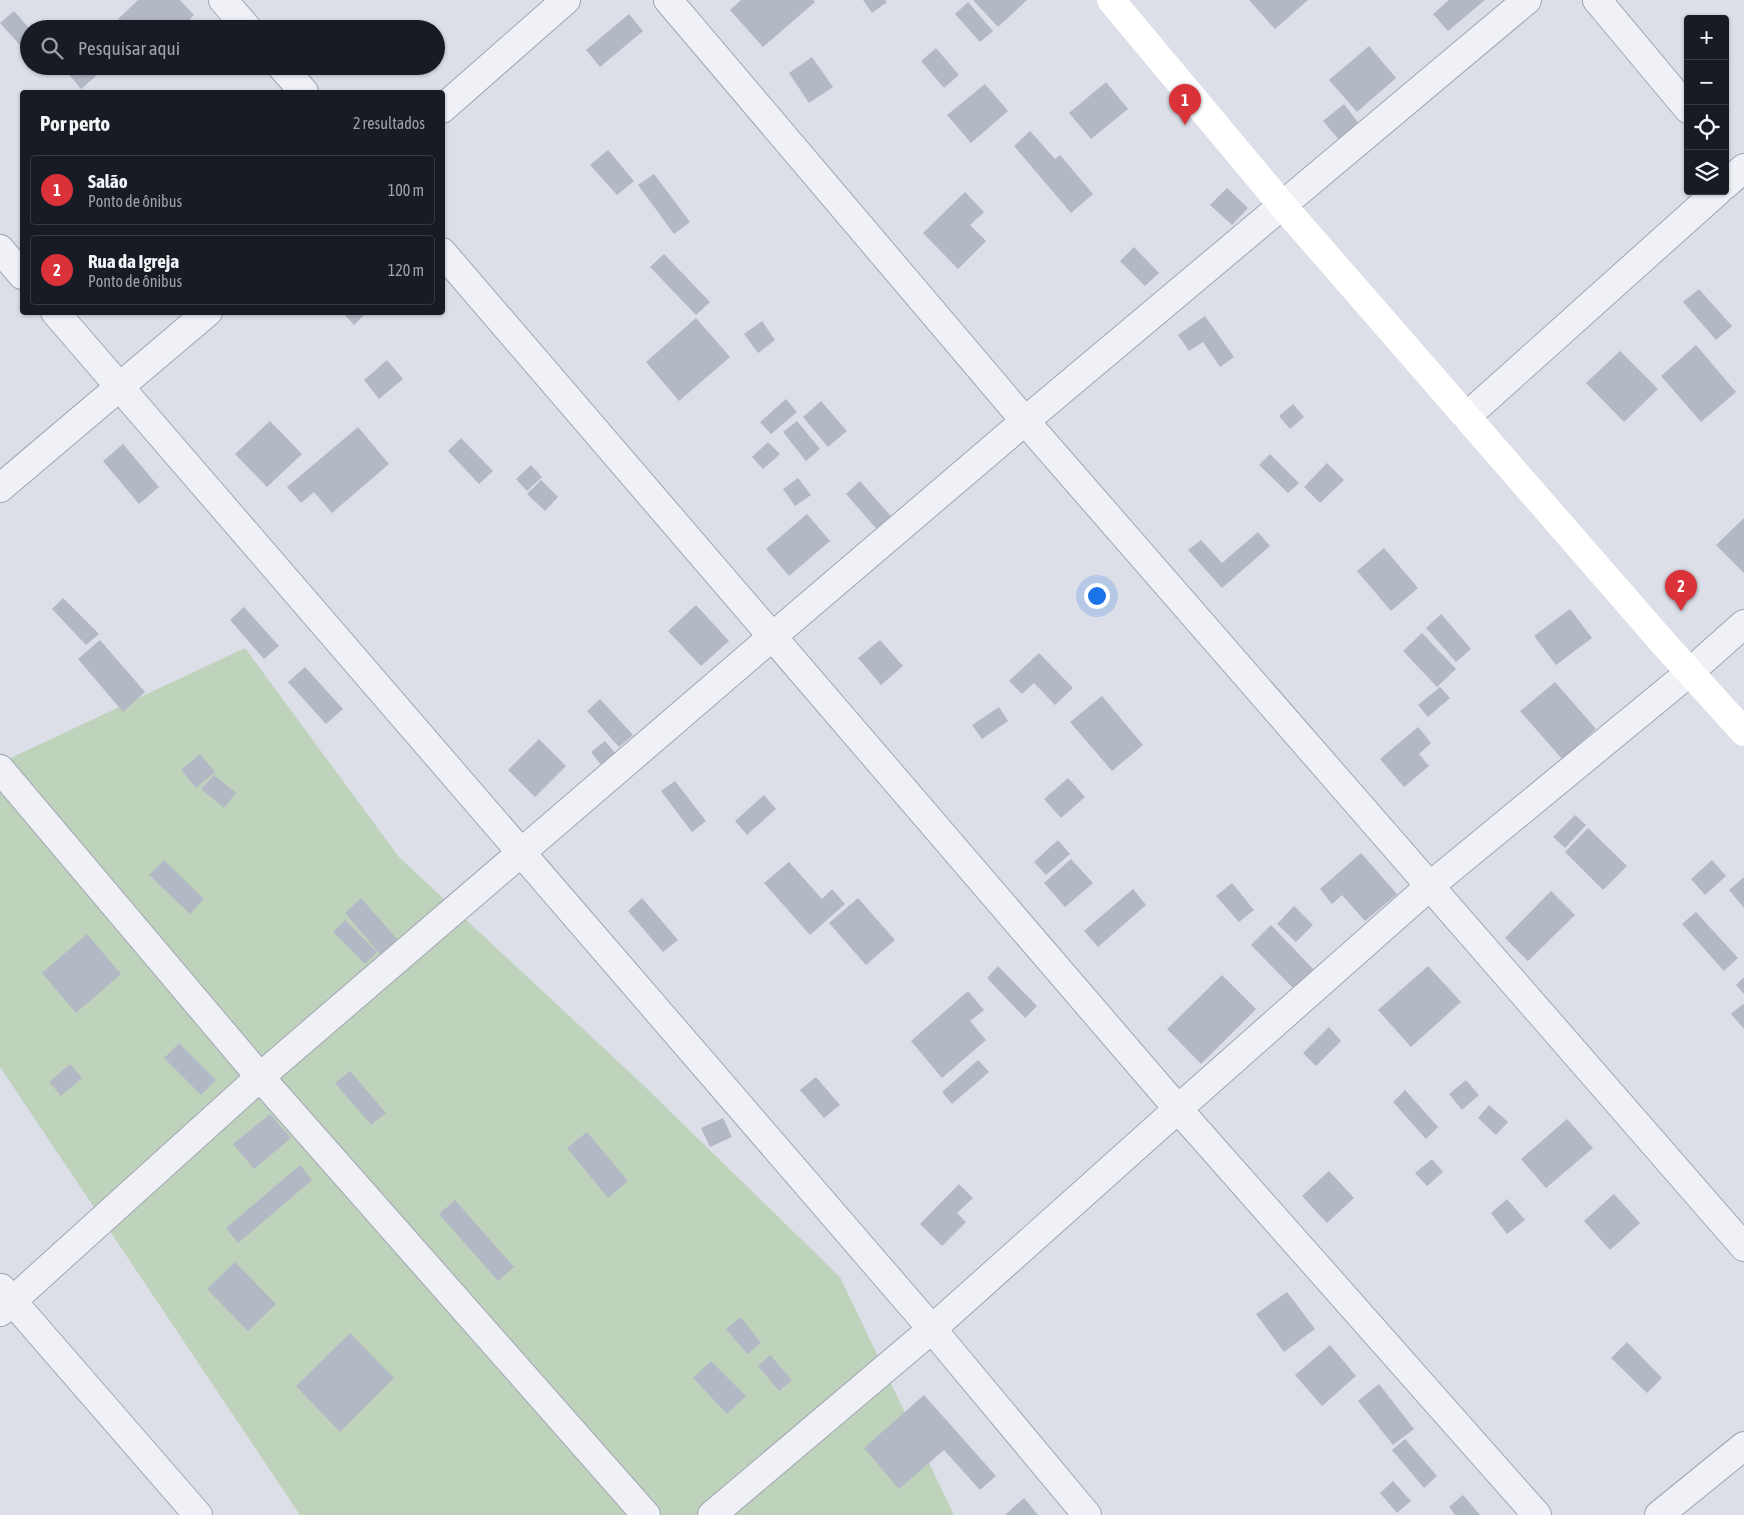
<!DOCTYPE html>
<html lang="pt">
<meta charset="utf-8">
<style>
:root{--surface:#171b24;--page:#242831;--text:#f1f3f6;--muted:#9ea1a6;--line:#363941;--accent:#db323a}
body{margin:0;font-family:"Asap Condensed",sans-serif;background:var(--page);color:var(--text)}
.controls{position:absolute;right:15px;top:15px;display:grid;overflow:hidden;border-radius:5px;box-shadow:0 1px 4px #0004}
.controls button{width:45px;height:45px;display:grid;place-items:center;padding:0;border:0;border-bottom:1px solid var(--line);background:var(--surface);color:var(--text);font:25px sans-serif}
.you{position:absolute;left:1096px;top:595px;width:18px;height:18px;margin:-12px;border:4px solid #fff;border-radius:50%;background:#1a73e8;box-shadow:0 0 0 8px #1a73e833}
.badge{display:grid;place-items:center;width:32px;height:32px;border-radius:50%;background:var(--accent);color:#fff;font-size:16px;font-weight:700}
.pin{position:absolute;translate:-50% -41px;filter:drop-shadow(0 1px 2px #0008)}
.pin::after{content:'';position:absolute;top:26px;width:18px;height:15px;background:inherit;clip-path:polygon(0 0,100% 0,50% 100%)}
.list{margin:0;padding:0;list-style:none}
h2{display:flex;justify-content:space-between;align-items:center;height:65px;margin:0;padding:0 20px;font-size:21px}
h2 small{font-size:16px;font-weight:400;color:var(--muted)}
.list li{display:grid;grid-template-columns:32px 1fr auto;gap:15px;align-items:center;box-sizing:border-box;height:70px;margin:0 10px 10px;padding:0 10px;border:1px solid var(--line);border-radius:5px}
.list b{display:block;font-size:19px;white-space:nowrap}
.list p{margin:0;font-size:16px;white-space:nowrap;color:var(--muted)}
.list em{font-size:16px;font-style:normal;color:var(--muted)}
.icon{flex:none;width:28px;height:28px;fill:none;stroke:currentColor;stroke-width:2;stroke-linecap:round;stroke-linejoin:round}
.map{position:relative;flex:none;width:1744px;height:1515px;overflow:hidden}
.search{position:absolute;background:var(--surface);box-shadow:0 1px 4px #0004;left:20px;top:20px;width:425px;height:55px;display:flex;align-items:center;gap:12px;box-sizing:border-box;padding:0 18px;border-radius:28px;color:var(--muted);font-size:19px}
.panel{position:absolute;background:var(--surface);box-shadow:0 1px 4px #0004;left:20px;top:90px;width:425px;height:225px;border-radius:5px}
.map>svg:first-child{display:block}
</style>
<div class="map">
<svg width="1744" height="1515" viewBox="0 0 1744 1515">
<rect width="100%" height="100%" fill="#dcdfe8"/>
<!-- green -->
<path fill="#bfd3bc" d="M245 648 399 857 640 1082 840 1277 954 1515H300L0 1067V763Z"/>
<!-- building -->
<path fill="#b3b8c5" d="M138 0H180L194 15 180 29H120L114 23Z
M741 0H813L815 2 763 47 730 10Z
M863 0H885L887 2 872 13Z
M973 0H1027L998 27Z
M1249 0H1308L1275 29Z
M1449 0H1485L1448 31 1433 14Z
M968 2 993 31 980 42 955 14Z
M14 11 29 28V55L0 23Z
M629 14 643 31 600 67 586 50Z
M1369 46 1396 78 1357 112 1329 80Z
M936 48 959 75 944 88 921 61Z
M812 57 833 87 809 103 789 73Z
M62 66H89L97 75 81 89Z
M1106 82 1128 109 1091 139 1069 113Z
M985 84 1008 111 971 143 947 115Z
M1344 104 1360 125 1340 141 1323 121Z
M1030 131 1055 159 1060 155 1093 194 1071 213 1014 146Z
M608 150 634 181 617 195 590 165Z
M654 174 690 222 674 234 638 185Z
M1227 188 1248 208 1232 225 1210 205Z
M965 192 984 212 970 225 986 241 958 269 923 233Z
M1134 247 1159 273 1145 286 1120 261Z
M664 254 710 302 696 315 650 267Z
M1699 289 1732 326 1716 340 1683 302Z
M342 312H367L354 325Z
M1205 316 1234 357 1220 367 1203 342 1189 351 1178 335Z
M696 318 730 357 679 401 646 362Z
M762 321 775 340 758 353 744 334Z
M1696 345 1736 392 1701 422 1661 376Z
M1620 351 1658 389 1624 422 1586 383Z
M387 360 403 379 379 399 364 380Z
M786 399 797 412 771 434 760 422Z
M821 401 847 431 828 447 803 417Z
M1293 404 1304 417 1290 429 1279 416Z
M270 421 302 454 267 487 235 454Z
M797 421 820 449 806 461 783 432Z
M358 427 389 464 332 513 314 492 301 503 287 487Z
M461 438 493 471 479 484 448 451Z
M768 442 780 454 763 469 752 457Z
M123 444 159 487 139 504 103 461Z
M1270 454 1299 483 1288 493 1259 465Z
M1327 463 1344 480 1320 503 1304 487Z
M531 465 542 477 527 491 516 479Z
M798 478 811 495 795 506 783 489Z
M541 480 558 497 545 511 527 494Z
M860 481 896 522 881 534 846 494Z
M807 514 830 541 789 576 766 549Z
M1744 518V573L1716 545Z
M1258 532 1270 546 1222 588 1188 550 1201 540 1222 563Z
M1384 548 1418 588 1391 611 1357 571Z
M63 598 99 634 86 645 52 609Z
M696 605 729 641 701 666 668 631Z
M244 607 279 646 264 659 230 620Z
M1570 609 1592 638 1556 665 1534 636Z
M1441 614 1471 649 1456 662 1426 628Z
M1422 633 1456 669 1437 687 1403 651Z
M100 640 145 692 123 712 78 659Z
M880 640 903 666 881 685 858 658Z
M1039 653 1073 688 1055 705 1034 683 1022 694 1009 681Z
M305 667 343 709 326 724 288 682Z
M1555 682 1596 729 1562 759 1520 711Z
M1440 687 1450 698 1428 717 1418 705Z
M1102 696 1143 745 1112 771 1070 722Z
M600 699 633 735 619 747 587 711Z
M999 707 1008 721 982 739 972 725Z
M1418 727 1431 743 1419 754 1429 766 1404 787 1380 759Z
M539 739 566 766 535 797 508 770Z
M605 741 616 754 602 766 591 752Z
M200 754 215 772 196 788 181 770Z
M214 775 236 793 224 808 201 789Z
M1068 778 1085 797 1061 818 1044 799Z
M675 781 706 821 692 832 661 791Z
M764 795 776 809 747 835 735 821Z
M1575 815 1586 825 1565 848 1553 837Z
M1588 828 1627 866 1603 890 1565 852Z
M1058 840 1070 854 1046 875 1034 862Z
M1361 853 1397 894 1365 921 1342 895 1332 904 1320 889Z
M1071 859 1093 883 1065 907 1044 883Z
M164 860 204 899 190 914 149 875Z
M1712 860 1726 876 1705 895 1691 879Z
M789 862 822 899 832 889 845 904 810 935 764 883Z
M1744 877V908L1729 890Z
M1232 883 1254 910 1239 922 1216 896Z
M1133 889 1146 905 1098 947 1084 931Z
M1551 891 1575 915 1528 961 1505 938Z
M361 898 397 939 380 954 345 913Z
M642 898 678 940 663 952 628 911Z
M858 898 895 940 866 965 829 923Z
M1294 906 1313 925 1296 942 1277 924Z
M1696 912 1738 958 1724 971 1682 924Z
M345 920 377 952 365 964 333 932Z
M1271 925 1319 975 1299 994 1251 945Z
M87 934 121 974 76 1013 42 973Z
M998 966 1037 1006 1025 1018 987 978Z
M1428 966 1461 1002 1411 1047 1378 1010Z
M1222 975 1256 1009 1201 1064 1167 1029Z
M1744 977V994L1736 985Z
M968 991 984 1010 970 1021 986 1040 942 1078 911 1041Z
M1743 1004 1744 1005V1029L1731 1014Z
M1329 1027 1341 1041 1316 1066 1303 1053Z
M179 1043 216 1080 201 1095 164 1058Z
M978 1060 989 1072 952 1104 942 1092Z
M70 1064 82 1078 61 1096 49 1082Z
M350 1071 386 1113 371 1125 335 1083Z
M816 1077 840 1105 824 1118 800 1090Z
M1466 1080 1479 1095 1462 1110 1449 1094Z
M1405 1090 1438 1127 1426 1139 1393 1102Z
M1489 1105 1508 1122 1496 1135 1478 1118Z
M270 1114 291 1138 254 1169 233 1144Z
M723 1118 732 1137 710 1147 701 1128Z
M1567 1119 1593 1148 1546 1188 1521 1159Z
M587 1132 628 1181 608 1198 567 1148Z
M1432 1159 1443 1172 1427 1186 1415 1173Z
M300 1165 312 1180 238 1243 226 1228Z
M1329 1171 1354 1198 1327 1223 1302 1196Z
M959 1184 973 1198 957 1213 966 1222 942 1246 920 1224Z
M1614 1194 1640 1223 1610 1250 1584 1221Z
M1507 1199 1525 1220 1507 1234 1491 1213Z
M455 1200 514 1267 498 1281 439 1214Z
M235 1262 276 1304 248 1331 207 1289Z
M1287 1292 1315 1329 1284 1352 1256 1314Z
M741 1317 761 1343 747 1354 726 1329Z
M350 1333 394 1378 340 1432 296 1386Z
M1627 1342 1662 1378 1647 1393 1611 1358Z
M1330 1345 1356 1376 1322 1406 1295 1375Z
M770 1355 792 1380 779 1391 758 1366Z
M711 1361 746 1396 727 1414 693 1378Z
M1379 1384 1414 1429 1393 1445 1358 1401Z
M924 1395 996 1476 980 1490 944 1450 899 1489 864 1448Z
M1405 1439 1437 1476 1424 1488 1392 1450Z
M1393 1481 1411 1501 1397 1513 1380 1493Z
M1463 1495 1480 1515H1455L1449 1507Z
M1024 1498 1038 1515H1005Z"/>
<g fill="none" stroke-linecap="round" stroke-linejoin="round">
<defs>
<path id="street" d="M223 0 248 29
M668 0 1025 421 1744 1247
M1597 0 1688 109
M281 66 304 92
M442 109 566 0
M1725 185 1744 168
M0 249 22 275
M442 252 1178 1109 1537 1515
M55 312 932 1329 1087 1515
M1467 416 1718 191
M0 488 208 312
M0 769 260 1077 646 1515
M1 1288 198 1515
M0 1312 260 1077 773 636 1025 421 1527 0
M712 1515 932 1329 1178 1109 1431 885 1690 672 1744 624
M1659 1515 1744 1446"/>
</defs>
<!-- street casing -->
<use href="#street" stroke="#a1a5b2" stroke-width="30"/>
<!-- street -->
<use href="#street" stroke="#eff1f6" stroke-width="28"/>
<!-- secondary -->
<path stroke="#fff" stroke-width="28" d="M1111 0 1283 206 1666 646 1744 732"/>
</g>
</svg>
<div class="controls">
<button>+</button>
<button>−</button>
<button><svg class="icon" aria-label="locate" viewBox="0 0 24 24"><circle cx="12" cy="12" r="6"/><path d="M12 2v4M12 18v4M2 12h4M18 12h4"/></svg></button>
<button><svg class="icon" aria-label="layers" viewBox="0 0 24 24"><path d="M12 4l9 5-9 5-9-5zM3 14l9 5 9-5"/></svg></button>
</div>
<div class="you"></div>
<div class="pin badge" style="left:1185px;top:125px">1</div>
<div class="pin badge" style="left:1681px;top:611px">2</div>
<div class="search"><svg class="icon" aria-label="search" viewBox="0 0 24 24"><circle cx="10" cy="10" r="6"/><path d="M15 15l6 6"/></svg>Pesquisar aqui</div>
<section class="panel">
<h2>Por perto<small>2 resultados</small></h2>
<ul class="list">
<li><span class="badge">1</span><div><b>Salão</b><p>Ponto de ônibus</p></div><em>100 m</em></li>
<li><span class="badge">2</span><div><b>Rua da Igreja</b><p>Ponto de ônibus</p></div><em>120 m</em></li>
</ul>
</section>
</div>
